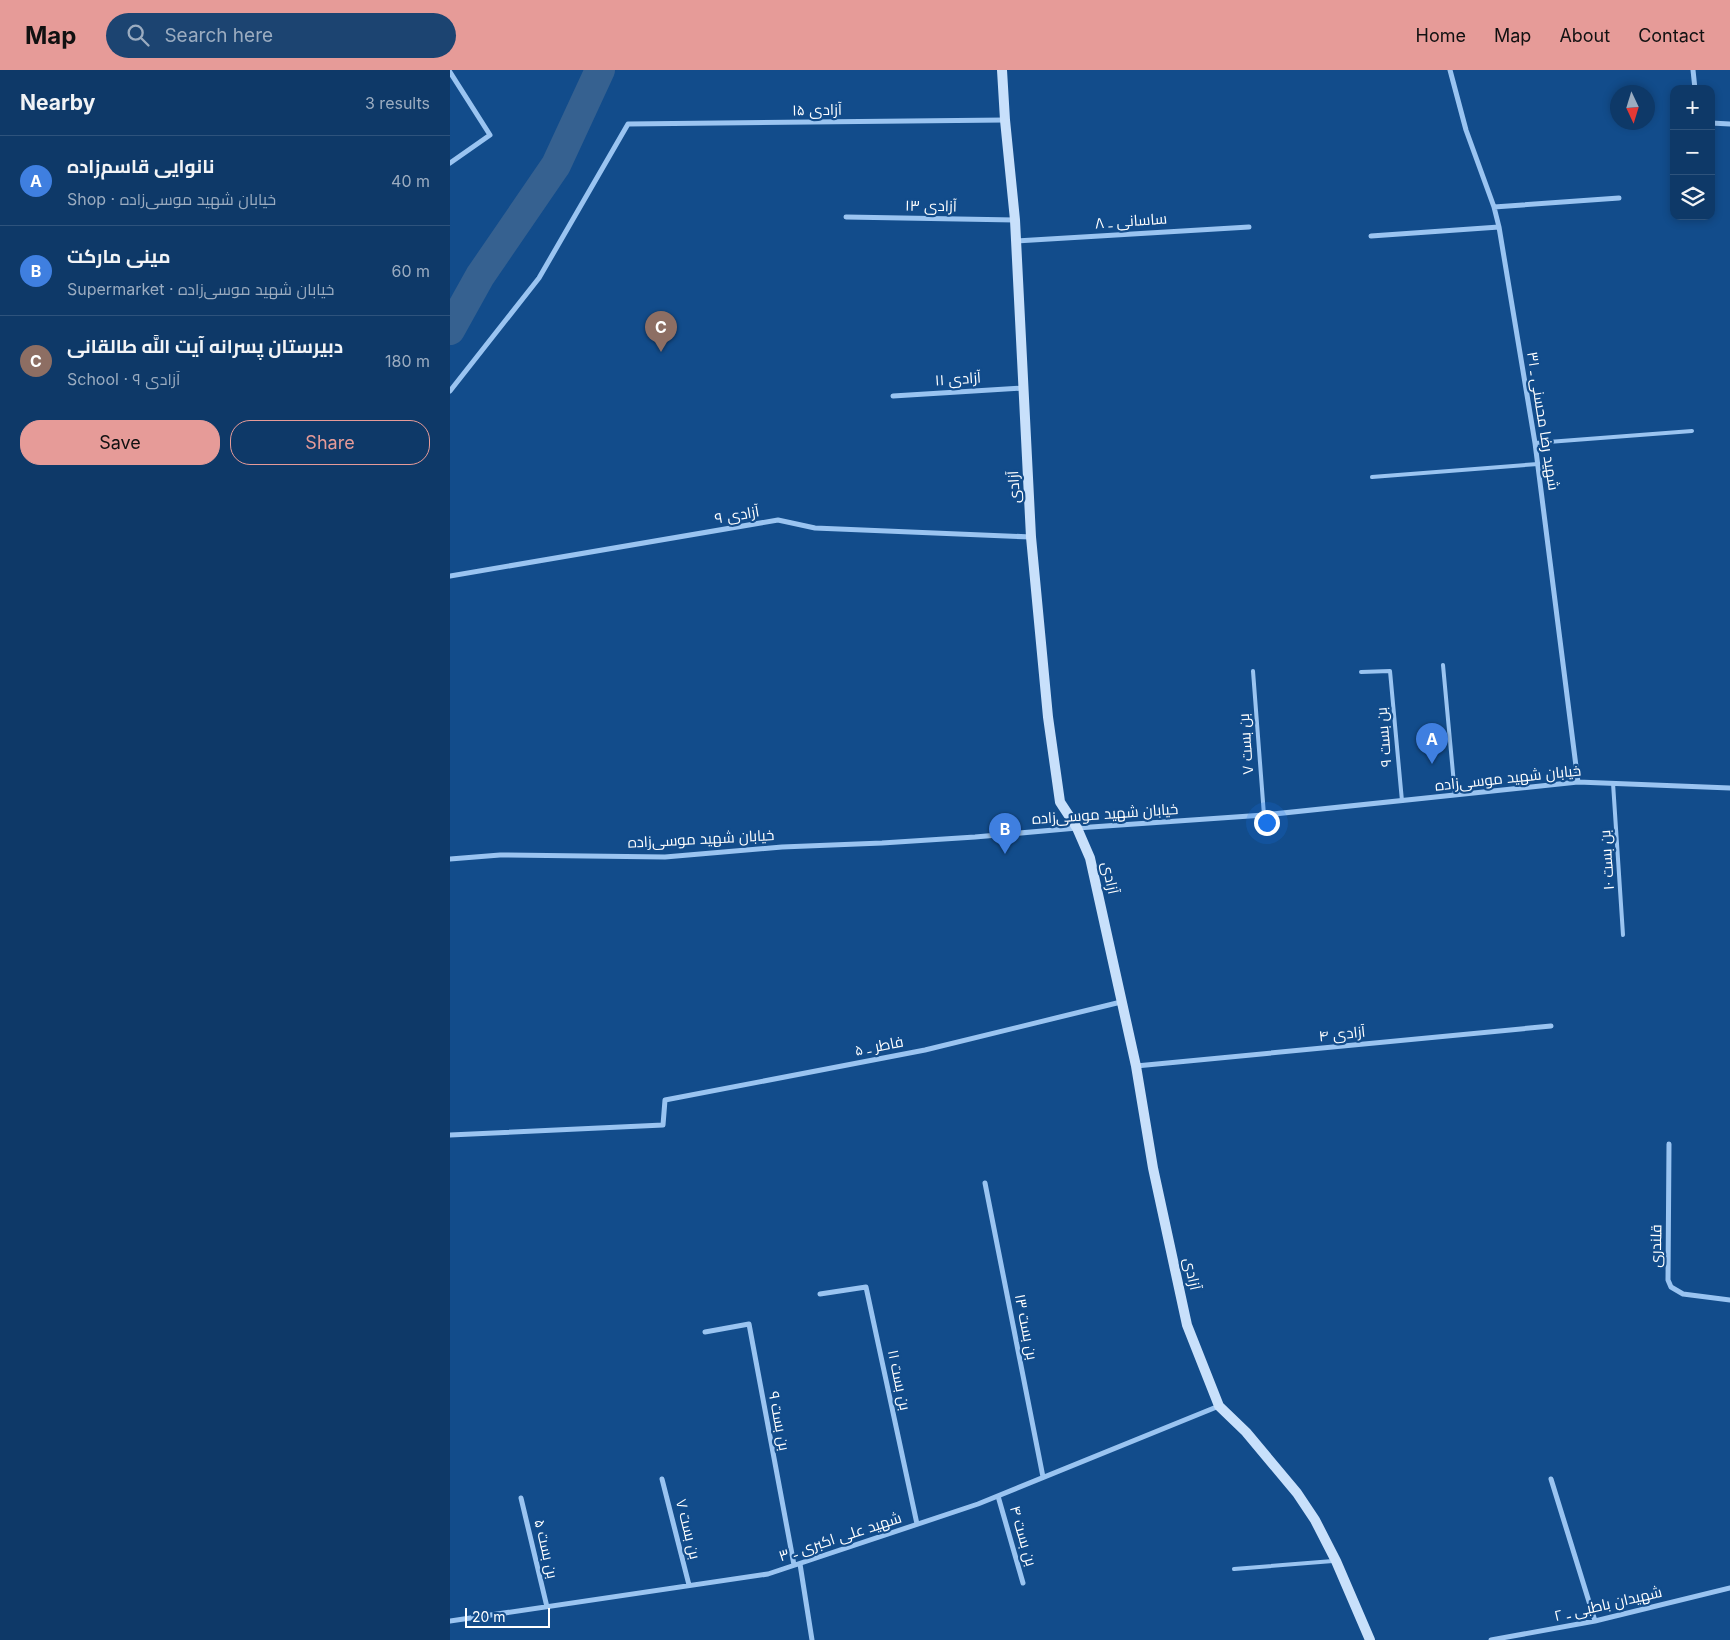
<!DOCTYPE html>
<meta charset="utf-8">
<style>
:root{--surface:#0e3968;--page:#1c4471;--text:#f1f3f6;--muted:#9bacc0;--line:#2e537c;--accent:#e69b98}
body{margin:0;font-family:Inter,Cairo,sans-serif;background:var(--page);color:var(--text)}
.controls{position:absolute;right:15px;top:15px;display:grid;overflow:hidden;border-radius:10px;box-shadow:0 2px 8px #0003}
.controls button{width:45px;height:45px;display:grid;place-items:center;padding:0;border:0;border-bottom:1px solid var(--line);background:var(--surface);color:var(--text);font:25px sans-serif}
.compass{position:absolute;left:1160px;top:15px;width:45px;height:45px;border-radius:50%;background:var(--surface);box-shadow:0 2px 8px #0003;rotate:176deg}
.scale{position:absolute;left:15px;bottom:12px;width:85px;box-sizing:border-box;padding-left:5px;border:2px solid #fff;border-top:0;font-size:14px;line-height:18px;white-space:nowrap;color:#fff;-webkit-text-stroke:4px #124c8b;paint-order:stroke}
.you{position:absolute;left:816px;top:752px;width:18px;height:18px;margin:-12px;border:4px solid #fff;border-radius:50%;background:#1a73e8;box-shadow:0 0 0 8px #1a73e833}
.badge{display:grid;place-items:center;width:32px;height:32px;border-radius:50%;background:var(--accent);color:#fff;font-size:16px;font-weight:700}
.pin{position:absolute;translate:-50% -41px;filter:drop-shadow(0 1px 2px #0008)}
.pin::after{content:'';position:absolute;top:26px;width:18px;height:15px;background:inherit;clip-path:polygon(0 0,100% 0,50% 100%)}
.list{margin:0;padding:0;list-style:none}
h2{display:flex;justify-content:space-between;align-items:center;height:65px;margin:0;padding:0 20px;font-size:21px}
h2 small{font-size:16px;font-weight:400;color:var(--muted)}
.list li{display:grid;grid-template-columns:32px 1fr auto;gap:15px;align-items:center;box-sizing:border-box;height:90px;padding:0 20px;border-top:1px solid var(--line)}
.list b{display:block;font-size:19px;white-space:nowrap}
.list p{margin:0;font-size:16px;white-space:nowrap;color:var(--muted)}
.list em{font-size:16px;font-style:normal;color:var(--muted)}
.actions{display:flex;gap:10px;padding:15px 20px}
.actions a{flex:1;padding:11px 0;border:1px solid var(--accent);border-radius:20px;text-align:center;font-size:18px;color:var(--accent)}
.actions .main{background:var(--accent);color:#111}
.icon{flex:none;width:28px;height:28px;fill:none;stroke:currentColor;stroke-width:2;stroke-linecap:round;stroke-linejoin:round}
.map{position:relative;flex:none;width:1280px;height:1570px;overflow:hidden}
header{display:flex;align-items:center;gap:30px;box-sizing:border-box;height:70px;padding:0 25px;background:var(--accent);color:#111}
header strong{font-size:24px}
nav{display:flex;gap:28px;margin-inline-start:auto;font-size:18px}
.search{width:350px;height:45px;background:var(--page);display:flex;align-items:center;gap:12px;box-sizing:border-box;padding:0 18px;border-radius:28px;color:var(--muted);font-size:19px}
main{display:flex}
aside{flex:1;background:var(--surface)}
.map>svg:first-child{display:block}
</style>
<header>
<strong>Map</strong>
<div class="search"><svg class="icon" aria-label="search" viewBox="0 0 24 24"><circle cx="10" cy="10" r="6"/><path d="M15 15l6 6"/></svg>Search here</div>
<nav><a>Home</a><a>Map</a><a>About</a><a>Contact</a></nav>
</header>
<main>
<aside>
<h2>Nearby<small>3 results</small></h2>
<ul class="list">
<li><span class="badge" style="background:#3f7fe0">A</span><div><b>نانوایی قاسم‌زاده</b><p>Shop · خیابان شهید موسی‌زاده</p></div><em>40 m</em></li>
<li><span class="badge" style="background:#3f7fe0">B</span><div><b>مینی مارکت</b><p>Supermarket · خیابان شهید موسی‌زاده</p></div><em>60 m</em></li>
<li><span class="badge" style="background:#8d6e63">C</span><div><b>دبیرستان پسرانه آیت اللَّه طالقانی</b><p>School · آزادی ۹</p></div><em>180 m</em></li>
</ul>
<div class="actions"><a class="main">Save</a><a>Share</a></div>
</aside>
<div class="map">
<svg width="1280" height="1570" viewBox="0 0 1280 1570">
<rect width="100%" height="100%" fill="#124c8b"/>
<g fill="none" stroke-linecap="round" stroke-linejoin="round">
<!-- canal -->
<path stroke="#366190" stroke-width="30" d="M0 260 30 206 106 95 150 0"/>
<!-- lane -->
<path stroke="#9ac4f1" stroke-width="4" d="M1085 373 1242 361
M922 407 1088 394
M993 595 1005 725
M803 601 814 745
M911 602 940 601 952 731
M1163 713 1173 865
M784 1499 883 1491"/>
<!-- street -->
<path stroke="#9ac4f1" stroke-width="5" d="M1000 0 1016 60 1044 137 1049 157 1085 373 1128 712
M1243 0 1245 19
M0 2 40 65 0 93
M1261 53 1280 54
M1044 137 1169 128
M396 147 565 150
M921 166 1049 157
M566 171 799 157
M0 321 89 208 178 54 555 50
M443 326 573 318
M0 506 328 450 365 458 581 467
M0 789 50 785 215 787 332 777 432 773 525 767 627 758 814 745 1128 712 1280 718
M686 996 1101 956
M0 1065 213 1055 215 1030 475 980 671 932
M1219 1074 1218 1210 1221 1217 1233 1224 1280 1230
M535 1113 593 1407
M370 1224 416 1217 467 1454
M255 1262 299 1254 344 1495
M212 1409 239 1515
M1101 1409 1145 1551
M548 1426 573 1513
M71 1428 97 1537
M350 1494 362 1570
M0 1551 318 1504 528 1434 769 1336
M1041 1570 1145 1551 1280 1518"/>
<!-- secondary -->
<path stroke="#c8e0fb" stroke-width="10" d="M552 0 555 50 565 150 581 467 598 647 610 732 627 758 640 788 686 996 703 1098 737 1255 769 1336 796 1362 847 1423 865 1450 886 1491 920 1570"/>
</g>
<g text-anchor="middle" stroke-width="4.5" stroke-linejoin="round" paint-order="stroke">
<!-- street labels -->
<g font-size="15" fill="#fff" stroke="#124c8b">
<text transform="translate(367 40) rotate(-1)" y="5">آزادی ۱۵</text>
<text transform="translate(481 136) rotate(1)" y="5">آزادی ۱۳</text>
<text transform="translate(681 151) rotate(-4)" y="5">ساسانی ـ ۸</text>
<text transform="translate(508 309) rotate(-4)" y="5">آزادی ۱۱</text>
<text transform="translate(1093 351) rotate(81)" y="5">شهید رضا محسنی ـ ۳۱</text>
<text transform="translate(564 417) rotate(-93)" y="5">آزادی</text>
<text transform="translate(287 445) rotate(-10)" y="5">آزادی ۹</text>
<text transform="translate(934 667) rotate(-95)" y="5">بن بست ۹</text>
<text transform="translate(796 674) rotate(-94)" y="5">بن بست ۷</text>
<text transform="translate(1058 708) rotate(-6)" y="5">خیابان شهید موسی‌زاده</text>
<text transform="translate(655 744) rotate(-4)" y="5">خیابان شهید موسی‌زاده</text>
<text transform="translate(251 769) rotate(-3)" y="5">خیابان شهید موسی‌زاده</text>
<text transform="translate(1157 790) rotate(-94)" y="5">بن بست ۱۰</text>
<text transform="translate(660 808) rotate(78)" y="5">آزادی</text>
<text transform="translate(892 964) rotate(-6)" y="5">آزادی ۴</text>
<text transform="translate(429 976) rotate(-11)" y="5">فاطر ـ ۵</text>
<text transform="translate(1206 1176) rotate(-89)" y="5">قلندری</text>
<text transform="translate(742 1204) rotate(78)" y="5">آزادی</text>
<text transform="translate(576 1257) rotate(79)" y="5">بن بست ۱۳</text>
<text transform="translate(449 1310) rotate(78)" y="5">بن بست ۱۱</text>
<text transform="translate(329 1351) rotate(79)" y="5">بن بست ۹</text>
<text transform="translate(238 1459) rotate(76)" y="5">بن بست ۷</text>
<text transform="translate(573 1466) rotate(74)" y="5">بن بست ۴</text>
<text transform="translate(390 1467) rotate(-18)" y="5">شهید علی اکبری ـ ۳</text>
<text transform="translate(96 1479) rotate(77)" y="5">بن بست ۵</text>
<text transform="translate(1158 1534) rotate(-13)" y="5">شهیدان باطبی ـ ۲</text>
</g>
</g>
</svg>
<div class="controls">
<button>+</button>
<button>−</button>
<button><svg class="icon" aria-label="layers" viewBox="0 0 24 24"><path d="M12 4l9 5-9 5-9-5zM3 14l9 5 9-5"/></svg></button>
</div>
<svg class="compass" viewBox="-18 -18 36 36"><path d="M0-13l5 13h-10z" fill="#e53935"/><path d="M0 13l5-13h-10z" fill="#9bacc0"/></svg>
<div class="scale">20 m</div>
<div class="you"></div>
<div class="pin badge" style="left:982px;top:694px;background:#3f7fe0">A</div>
<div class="pin badge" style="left:555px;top:784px;background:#3f7fe0">B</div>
<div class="pin badge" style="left:211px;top:282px;background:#8d6e63">C</div>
</div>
</main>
